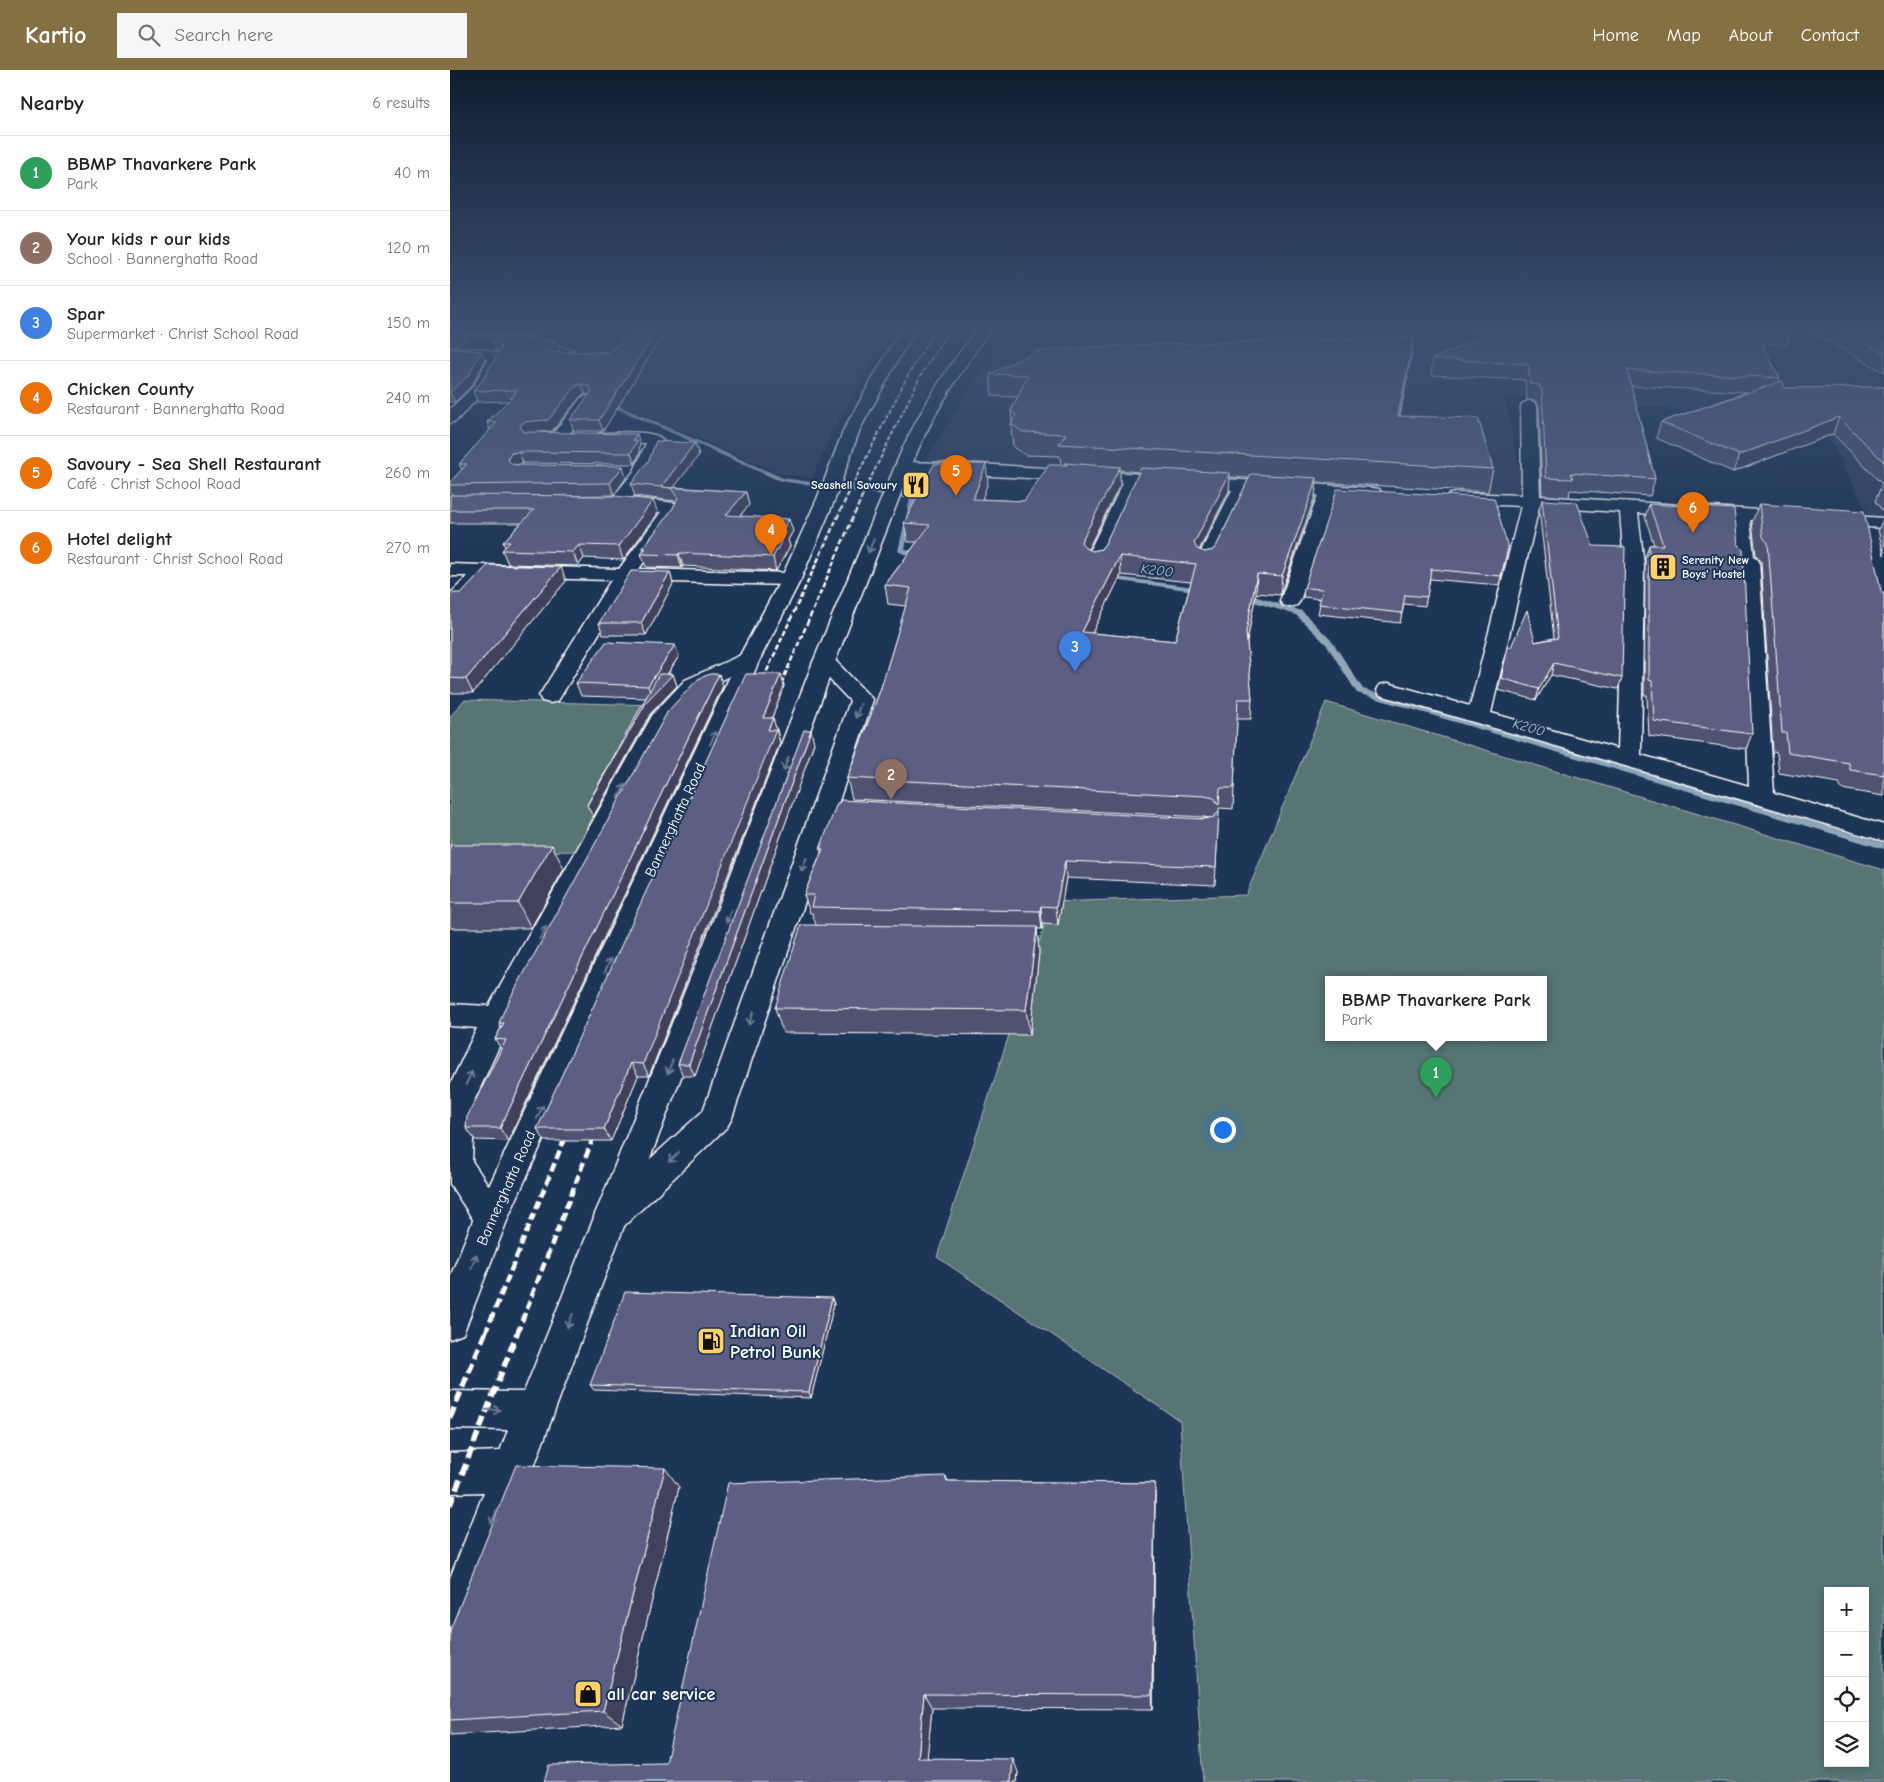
<!DOCTYPE html>
<meta charset="utf-8">
<style>
:root{--surface:#fff;--page:#f6f6f6;--text:#202124;--muted:#757577;--line:#e0e0e0;--accent:#847042}
body{margin:0;font-family:"Comic Neue",sans-serif;background:var(--page);color:var(--text)}
.controls{position:absolute;right:15px;bottom:15px;display:grid;overflow:hidden;border-radius:0px;box-shadow:0 2px 8px #0003}
.controls button{width:45px;height:45px;display:grid;place-items:center;padding:0;border:0;border-bottom:1px solid var(--line);background:var(--surface);color:var(--text);font:25px sans-serif}
.you{position:absolute;left:772px;top:1059px;width:18px;height:18px;margin:-12px;border:4px solid #fff;border-radius:50%;background:#1a73e8;box-shadow:0 0 0 8px #1a73e833}
.badge{display:grid;place-items:center;width:32px;height:32px;border-radius:50%;background:var(--accent);color:#fff;font-size:16px;font-weight:700}
.pin{position:absolute;translate:-50% -41px;filter:drop-shadow(0 1px 2px #0008)}
.pin::after{content:'';position:absolute;top:26px;width:18px;height:15px;background:inherit;clip-path:polygon(0 0,100% 0,50% 100%)}
.popup{position:absolute;left:875px;top:906px;width:222px;height:65px;box-sizing:border-box;display:grid;place-content:center;border-radius:0px;background:var(--surface);filter:drop-shadow(0 1px 4px #0005);font-size:16px;white-space:nowrap;color:var(--muted)}
.popup b{font-size:19px;color:var(--text)}
.popup::after{content:'';position:absolute;left:50%;top:100%;margin-left:-10px;border:10px solid transparent;border-top-color:var(--surface)}
.list{margin:0;padding:0;list-style:none}
h2{display:flex;justify-content:space-between;align-items:center;height:65px;margin:0;padding:0 20px;font-size:21px}
h2 small{font-size:16px;font-weight:400;color:var(--muted)}
.list li{display:grid;grid-template-columns:32px 1fr auto;gap:15px;align-items:center;box-sizing:border-box;height:75px;padding:0 20px;border-top:1px solid var(--line)}
.list b{display:block;font-size:19px;white-space:nowrap}
.list p{margin:0;font-size:16px;white-space:nowrap;color:var(--muted)}
.list em{font-size:16px;font-style:normal;color:var(--muted)}
.icon{flex:none;width:28px;height:28px;fill:none;stroke:currentColor;stroke-width:2;stroke-linecap:round;stroke-linejoin:round}
.map{position:relative;flex:none;width:1434px;height:1712px;overflow:hidden}
header{display:flex;align-items:center;gap:30px;box-sizing:border-box;height:70px;padding:0 25px;background:var(--accent);color:#fff}
header strong{font-size:24px}
nav{display:flex;gap:28px;margin-inline-start:auto;font-size:18px}
.search{width:350px;height:45px;background:var(--page);display:flex;align-items:center;gap:12px;box-sizing:border-box;padding:0 18px;border-radius:0px;color:var(--muted);font-size:19px}
main{display:flex}
aside{flex:1;background:var(--surface)}
.map>svg:first-child{display:block}
</style>
<header>
<strong>Kartio</strong>
<div class="search"><svg class="icon" aria-label="search" viewBox="0 0 24 24"><circle cx="10" cy="10" r="6"/><path d="M15 15l6 6"/></svg>Search here</div>
<nav><a>Home</a><a>Map</a><a>About</a><a>Contact</a></nav>
</header>
<main>
<aside>
<h2>Nearby<small>6 results</small></h2>
<ul class="list">
<li><span class="badge" style="background:#2e9e5b">1</span><div><b>BBMP Thavarkere Park</b><p>Park</p></div><em>40 m</em></li>
<li><span class="badge" style="background:#8d6e63">2</span><div><b>Your kids r our kids</b><p>School · Bannerghatta Road</p></div><em>120 m</em></li>
<li><span class="badge" style="background:#3f7fe0">3</span><div><b>Spar</b><p>Supermarket · Christ School Road</p></div><em>150 m</em></li>
<li><span class="badge" style="background:#e8710a">4</span><div><b>Chicken County</b><p>Restaurant · Bannerghatta Road</p></div><em>240 m</em></li>
<li><span class="badge" style="background:#e8710a">5</span><div><b>Savoury - Sea Shell Restaurant</b><p>Café · Christ School Road</p></div><em>260 m</em></li>
<li><span class="badge" style="background:#e8710a">6</span><div><b>Hotel delight</b><p>Restaurant · Christ School Road</p></div><em>270 m</em></li>
</ul>
</aside>
<div class="map">
<svg width="1434" height="1712" viewBox="0 0 1434 1712">
<rect width="100%" height="100%" fill="#1d3557"/>
<filter id="ink" filterUnits="userSpaceOnUse"><feTurbulence type="fractalNoise" baseFrequency=".02" numOctaves="2"/><feDisplacementMap in="SourceGraphic" scale="10" xChannelSelector="R" yChannelSelector="G"/><feConvolveMatrix kernelMatrix="1 2 1 2 8 2 1 2 1" color-interpolation-filters="sRGB"/></filter>
<g filter="url(#ink)">
<!-- built -->
<path fill="#304264" d="M0 255H447L411 310 383 360 362 408 331 404 109 309 132 275 97 262 0 258Z
M562 255H1434V447H1420L1369 349 1054 326 1075 425 475 391 533 297Z"/>
<!-- green -->
<path fill="#567573" stroke="#aabab9" fill-rule="evenodd" d="M14 630 207 635 155 719 127 781 0 783V647Z
M876 632 1434 800V1712H753L730 1351 487 1187 602 832 796 825ZM878 909H1094V967H878ZM1378 1521H1415V1693H1378Z"/>
<g fill="none" stroke-linecap="round" stroke-linejoin="round">
<!-- stream -->
<path fill="#8ea6b9" fill-rule="evenodd" d="M90 255H95L83 266 126 279 115 294 110 293 120 280 79 269 0 266V262L78 265Z
M154 331H158L333 408 466 427 455 479 472 482 475 484C469 488 454 485 448 481L460 429 330 411 154 333Z
M652 505 752 518 756 520 752 522 655 509H652Z
M788 523H794L852 541 882 571 913 619 1434 773V779L907 623 876 574 846 545 788 527Z"/>
<defs>
<path id="minor" d="M0 278 32 279 51 284 53 287 35 321 6 351 0 353V339L24 316 38 289 0 286Z
M136 326 141 328 144 331 114 371H102L100 368 102 365 131 328Z
M1079 331 1085 333 1087 336 1090 426 1434 448V458L1300 450 1304 486 1309 491 1324 723 1434 755V771L930 625 927 620 930 615 938 613 1020 636 1071 436 1006 433 1000 432 997 428 1000 424 1006 423 1072 425 1071 336 1073 333ZM1089 437 1170 442 1174 495 1168 679 1041 643ZM1188 443 1281 449 1285 488 1290 493 1299 716 1191 685 1194 495Z
M151 363C165 363 205 359 213 370L201 401 182 428 225 433 230 440 225 450 189 499 341 503 348 505 351 509 348 513 341 515 181 511 111 626 108 631 100 633 92 631 89 626 161 510 39 507 7 539 0 541V524L18 506H0V494L169 499 211 442 162 436 159 432 184 401 196 373 145 371 143 368 145 365Z
M453 392 529 394 923 418 929 419 932 423 929 427 923 428 885 426 850 531 847 535 840 537 833 535 830 531 868 425 799 421 765 493 762 497 755 499 748 497 745 493 782 420 690 414 654 492 651 496 644 498 637 496 634 492 673 413 447 401 444 397 447 393Z
M300 581 308 582 311 587 308 592 251 620 221 652 62 948 25 1029 22 1091 53 1137 58 1148 53 1159 41 1163 29 1159 0 1114V1015L27 958 0 956V934L39 936 203 644 235 610Z
M374 586 382 587 423 630 282 1048 277 1057 173 1157 161 1161 149 1157 144 1146 149 1135 253 1041 400 631 363 592 366 587Z"/>
<path id="major" d="M456 255H470L458 272 410 359 385 429 351 509 311 587 58 1148 13 1264 0 1269V1207L24 1148 289 587 331 509 367 429 394 359 444 271Z
M530 255H544C515 296 487 336 467 382L385 592 285 866 155 1206 22 1563 15 1578 0 1585V1508L34 1422 0 1423V1383L50 1381 58 1360 0 1359V1321L74 1322 257 866 363 592 451 382C472 336 499 295 530 255Z"/>
</defs>
<!-- minor casing -->
<use href="#minor" stroke="#fff" stroke-width="3"/>
<!-- major casing -->
<use href="#major" stroke="#fff" stroke-width="3"/>
<!-- minor -->
<use href="#minor" fill="#1d3557" fill-rule="evenodd"/>
<!-- major -->
<use href="#major" fill="#1d3557" fill-rule="evenodd"/>
<!-- rail-far3 -->
<path stroke="#fff" stroke-width="2" stroke-dasharray="4.5 2" stroke-linecap="butt" d="M398 424 458 305 488 255
M413 424 471 305 502 255"/>
<!-- rail-far2 -->
<path stroke="#fff" stroke-width="2.5" stroke-dasharray="5.5 2.5" stroke-linecap="butt" d="M310 616 399 422
M328 621 414 422"/>
<!-- rail-far1 -->
<path stroke="#fff" stroke-width="4.5" stroke-dasharray="9 4.5" stroke-linecap="butt" d="M35 1264 119 1058
M67 1264 147 1058"/>
<!-- rail -->
<path stroke="#fff" stroke-width="5.5" stroke-dasharray="11 5.5" stroke-linecap="butt" d="M0 1348 35 1263
M0 1435 67 1263"/>
</g>
<!-- wall -->
<path fill="#4f5271" stroke="#fff" fill-rule="evenodd" d="M195 255H219L153 361H124L120 350 139 325 135 324 130 327 102 361 92 362 190 375 189 377 190 382 185 394 73 393 66 395 176 408 164 425 104 426 208 443 173 490 134 488 128 496 58 494 52 480 55 477 53 472 71 453H0V425H2L0 422V412L12 400 9 394 40 360 37 352 58 331 27 332 23 321 32 311 49 282 46 281 42 270 109 280 107 282H158Z
M1026 255H1339L1342 260 1337 275 1312 274 1330 308 1329 312 1335 318 1434 317V443L1425 431 1432 414 1383 364 1283 402 1206 368 1211 352 1297 322 1181 316 1205 409 1200 426 1120 420 1119 427 1092 425 1089 336 1086 331 1077 330 1075 310 981 305 983 289 1028 269Z
M1348 255H1434V302Z
M0 259 17 268 7 276 0 277Z
M964 267 961 288 950 346 1043 399 1038 422 867 412 865 426 830 525 806 523 797 572 802 629 801 649H787L783 739 769 738 765 815 616 808 608 855 592 854V859H587L589 882 580 965 333 963 325 938 366 855 362 843H360L354 825 371 783 370 779 759 748 754 747 402 729 397 708 431 618 456 536 438 534 435 515 467 472H458L454 453 538 412 532 429 574 431 611 395 610 386 575 385 563 377 561 354 562 352 561 341 568 327 542 326 540 304ZM670 400 689 402 655 474 651 479 643 481 638 479 670 415ZM780 407 799 408 767 475 763 480 755 482 749 480 779 421ZM671 505 741 512 725 571 642 563Z
M0 279 31 281 35 291 22 315 5 332H0Z
M245 373 249 385 224 417 296 422 299 435 290 446 343 461 338 470 340 476 326 501 233 496 232 498 196 497 191 484 194 481 193 478 223 438 226 432 225 431 185 426 181 414Z
M1092 430 1172 608 1168 619 1101 605 1086 630 1048 620 1058 577 1104 568 1089 440Z
M1199 434 1302 664 1296 679 1199 666 1197 625H1194L1195 488 1199 475H1204L1195 447Z
M1309 434 1431 521 1434 525V726L1391 719 1389 713 1329 703 1327 683 1323 682 1311 491 1306 485 1302 452Z
M1434 447V485L1428 460Z
M1058 478 1049 515 980 509 975 536 954 534 950 553 868 544 871 529 853 527 854 518Z
M220 502 223 514 196 565H153L149 553Z
M116 511 23 623H0V525L12 523Z
M229 586 218 604H223L227 616 201 643 143 747 196 628 131 626 126 613Z
M331 604 334 616 322 648 327 660 330 673 199 1006H188L161 1071H95L87 1059Z
M273 616 58 1071 25 1070 16 1058 51 979 45 969 51 958 49 953Z
M364 673 245 1006H233L228 994Z
M0 775 114 799 81 858H0Z
M382 1228 384 1234 361 1328 144 1320 140 1315Z
M496 1406 498 1411 705 1413 703 1639 482 1638 477 1688 568 1702 567 1712H94L216 1693Z
M229 1417 172 1655 0 1665V1560Z"/>
<!-- shaded-wall -->
<path fill="#40425c" stroke="#fff" d="M210 255H219L153 361 149 350Z
M13 259 17 268 7 276 4 267Z
M964 267 961 288 945 369 948 346Z
M106 270 109 280 98 292 94 282Z
M31 281 35 291 22 315 5 332 0 322Z
M132 314 135 324 130 327 102 361 78 363 74 367 70 356 74 352 126 316Z
M1389 347 1383 364 1283 402 1289 385Z
M187 364 190 375 189 377 190 382 185 394 181 383 183 370Z
M245 373 249 385 222 420 221 418 211 417Z
M69 382 73 393 66 395 62 400 58 389 61 383Z
M536 394 538 412 526 447 523 429Z
M173 396 176 408 164 425 160 413Z
M670 397V415L632 491 631 472Z
M780 403 779 421 743 492 744 473Z
M867 408 865 426 830 525 832 506Z
M296 422 299 435 279 458 276 445Z
M203 430 208 443 173 490 169 476Z
M339 449 343 461 338 470 340 476 326 501 323 487 331 463Z
M129 475 134 488 128 496 123 482Z
M229 483 233 496 232 498 228 485Z
M670 486 671 505 633 581 632 562Z
M111 497 116 511 23 623 16 609Z
M220 502 223 514 196 565 191 553Z
M807 504 806 523 795 582 796 562Z
M225 575 229 586 207 620 223 604 227 616 201 643 143 747 137 735 197 631 201 626 198 616Z
M1104 593 1101 605 1086 630 1089 619Z
M269 604 273 616 58 1071 50 1058Z
M331 604 334 616 317 660 313 648Z
M323 648 330 673 199 1006 193 994 318 660Z
M361 660 364 673 245 1006 239 994Z
M102 775 114 799 81 858 68 833Z
M615 791 616 808 608 855 606 837Z
M591 836 592 854V859L590 841Z
M587 857 589 882 580 965 576 940Z
M181 993 188 1006 161 1071 154 1059Z
M382 1228 384 1234 361 1328 359 1322Z
M215 1398 229 1417 172 1655 153 1641Z
M705 1413V1432L703 1639 702 1625Z
M474 1624 482 1638 476 1700 468 1688Z
M563 1689 568 1702 567 1712H561Z"/>
<!-- building -->
<path fill="#5c5f83" stroke="#fff" fill-rule="evenodd" d="M195 255H210L149 350H120L142 321 139 316 132 314 126 316 98 350 74 352 70 356 74 362 187 364 183 370 187 371 181 383 69 382 61 383 58 389 61 394 68 395 173 396 160 413 0 415V412L17 394H9L47 352H37L65 324H63L67 320 23 321 32 311 51 278 49 273 42 270H106L94 282H158Z
M1030 255H1339L1342 260 1303 258 1330 308 1177 300 1205 409 1121 403 1123 409 1096 408 1092 320 1089 315 1080 314 1078 294 983 289 1031 267Z
M1382 255H1434V283Z
M0 259H13L4 267H0Z
M964 267 948 346 1028 348 1043 399 609 374 616 364 573 362 561 354 566 345 561 341 578 305 540 304 586 281 675 275Z
M0 279 31 281 19 305 0 322Z
M1332 311 1335 318 1434 317V392L1389 347 1289 385 1211 352Z
M206 371 245 373 211 417 296 422 276 445 339 449 331 463H336L323 487 229 483 228 485 191 484 196 478H193L223 438 228 428 221 418 181 414 199 390Z
M614 393 670 397 631 472 635 478 643 481 651 479 655 474 691 398 780 403 744 473 747 479 755 482 763 480 767 475 801 404 867 408 832 506 807 504 796 562 802 629H788L784 718H770L769 735 764 728 755 726 397 708 431 618 461 518 435 515 480 455 454 453 484 394H536L523 429 574 431 599 395H617ZM670 486 746 494 725 571 632 562Z
M887 419 1044 428 1058 478 1051 506 981 499 977 527 955 525 952 543 869 534 873 519 854 518Z
M0 425 165 426 203 430 169 476 129 475 123 482 52 480 60 472H53L84 440H0Z
M1092 430 1127 432 1143 476 1175 477 1172 608 1104 593 1089 619 1051 608 1058 577H1061L1077 540 1085 572 1108 568Z
M1199 434 1284 439 1288 475 1293 480 1302 664 1204 651 1202 611 1199 610V475H1213Z
M1309 434 1414 441 1431 521 1434 525V705L1400 700 1399 693 1338 683 1336 663H1332L1318 473 1313 467Z
M38 495 111 497 16 609 0 608V525L5 523H12Z
M181 501 220 502 191 553H149Z
M156 572 225 575 198 616 126 613Z
M209 604H223L197 631 137 735Z
M260 604H269L50 1058H16L17 1047 56 970 45 969 54 953H49L56 936 218 641 248 609Z
M296 604H331L313 648H323L318 660H326L193 994 181 993 154 1059H87Z
M354 660H361L239 994H228Z
M391 730 754 749 764 747 769 741 766 797 615 791 606 837 591 836 590 841 361 837 364 825H354L373 779H370L387 733H389Z
M0 775H102L68 833H0Z
M351 855 587 857 576 940 325 938Z
M175 1222 382 1228 359 1322 140 1315Z
M66 1395 215 1398 153 1641 0 1650V1560Z
M496 1406V1411L705 1413 702 1625 474 1624 468 1688 563 1689 561 1712H94L99 1695 216 1693 278 1413Z"/>
<!-- one-way arrows -->
<defs><path id="oneway-shaft" d="M-6 0H5M1.5-3L5.5 0L1.5 3" fill="none" stroke-width="1.6" stroke-linecap="round" stroke-linejoin="round" transform="scale(1.25)"/></defs>
<g stroke="#6c7c92">
<use href="#oneway-shaft" transform="translate(421 476) rotate(112)"/>
<use href="#oneway-shaft" transform="translate(408 641) rotate(110)"/>
<use href="#oneway-shaft" transform="translate(263 668) rotate(-65)"/>
<use href="#oneway-shaft" transform="translate(336 694) rotate(110)"/>
<use href="#oneway-shaft" transform="translate(172 721) rotate(-61)"/>
<use href="#oneway-shaft" transform="translate(354 795) rotate(109)"/>
<use href="#oneway-shaft" transform="translate(279 846) rotate(110)"/>
<use href="#oneway-shaft" transform="translate(93 863) rotate(-61)"/>
<use href="#oneway-shaft" transform="translate(158 895) rotate(-65)"/>
<use href="#oneway-shaft" transform="translate(301 948) rotate(109)"/>
<use href="#oneway-shaft" transform="translate(220 997) rotate(111)"/>
<use href="#oneway-shaft" transform="translate(19 1008) rotate(-65)"/>
<use href="#oneway-shaft" transform="translate(90 1042) rotate(-65)"/>
<use href="#oneway-shaft" transform="translate(224 1087) rotate(137)"/>
<use href="#oneway-shaft" transform="translate(24 1191) rotate(-69)"/>
<use href="#oneway-shaft" transform="translate(120 1251) rotate(111)"/>
<use href="#oneway-shaft" transform="translate(43 1340) rotate(1)"/>
<use href="#oneway-shaft" transform="translate(44 1447) rotate(111)"/>
</g>
</g>
<!-- sky -->
<linearGradient id="sky" x2="0" y2="1"><stop stop-color="#101d30"/><stop offset="0.52" stop-color="#3a5174"/><stop offset="1" stop-color="#3a5174" stop-opacity="0"/></linearGradient>
<rect width="1434" height="495" fill="url(#sky)"/>
<!-- icons -->
<defs>
<symbol id="restaurant-square" viewBox="-11 -11 22 22"><rect x="-9" y="-9" width="18" height="18" rx="4" fill="#ffd166" stroke="#1d3557"/><path d="M-5-6h1v4h1v-4h1v4h1v-4h1v5L-1.5 .5V6h-2V.5L-5-1ZM5-6V6H3V1.5H1.5Q1.5-4 5-6Z" fill="#111"/></symbol>
<symbol id="building-square" viewBox="-11 -11 22 22"><rect x="-9" y="-9" width="18" height="18" rx="4" fill="#ffd166" stroke="#1d3557"/><path d="M-4-6H4V6H1V3H-1V6H-4ZM-2.5-4.3h1.7v1.8h-1.7ZM.8-4.3h1.7v1.8H.8ZM-2.5-1h1.7V.8h-1.7ZM.8-1h1.7V.8H.8Z" fill="#111"/></symbol>
<symbol id="fuel-square" viewBox="-11 -11 22 22"><rect x="-9" y="-9" width="18" height="18" rx="4" fill="#ffd166" stroke="#1d3557"/><path d="M-5.5-6h7V0h2V4h1.3V-2.5L3-4.5l.8-.8L6-3V5H2.5V1h-1V6h-7ZM-4.2-4.7v3.2H.2V-4.7Z" fill="#111"/></symbol>
<symbol id="shop-square" viewBox="-11 -11 22 22"><rect x="-9" y="-9" width="18" height="18" rx="4" fill="#ffd166" stroke="#1d3557"/><path d="M-5-2.5h2.3a2.7 3.5 0 0 1 5.4 0H5L5.5 6h-11ZM-1.5-2.5h3a1.5 2.3 0 0 0-3 0Z" fill="#111"/></symbol>
</defs>
<g fill-rule="evenodd">
<use href="#restaurant-square" x="450" y="399" width="32" height="32"/>
<use href="#building-square" x="1197" y="481" width="32" height="32"/>
<use href="#fuel-square" x="245" y="1255" width="32" height="32"/>
<use href="#shop-square" x="122" y="1608" width="32" height="32"/>
</g>
<g text-anchor="middle" stroke-width="4" stroke-linejoin="round" paint-order="stroke">
<!-- far-poi labels -->
<g font-size="12" font-weight="bold" fill="#fff" stroke="#1d3557" text-anchor="end">
<text x="447" y="419">Seashell Savoury</text>
<text x="1232" y="494" text-anchor="start">Serenity New<tspan x="1232" dy="14">Boys' Hostel</tspan></text>
</g>
<!-- far-water labels -->
<g font-size="14" font-style="italic" fill="#b4c3d1" stroke="#1d3557">
<text transform="translate(707 500) rotate(7)" y="5">K200</text>
<text transform="translate(1079 657) rotate(16)" y="5">K200</text>
</g>
<!-- street labels -->
<g font-size="15" fill="#fff" stroke="#1d3557">
<text transform="translate(225 750) rotate(-65)" y="5">Bannerghatta Road</text>
<text transform="translate(56 1118) rotate(-66)" y="5">Bannerghatta Road</text>
</g>
<!-- near-poi labels -->
<g font-size="18" font-weight="bold" fill="#fff" stroke="#1d3557" text-anchor="start">
<text x="280" y="1267">Indian Oil<tspan x="280" dy="21">Petrol Bunk</tspan></text>
<text x="157" y="1630">all car service</text>
</g>
</g>
</svg>
<div class="controls">
<button>+</button>
<button>−</button>
<button><svg class="icon" aria-label="locate" viewBox="0 0 24 24"><circle cx="12" cy="12" r="6"/><path d="M12 2v4M12 18v4M2 12h4M18 12h4"/></svg></button>
<button><svg class="icon" aria-label="layers" viewBox="0 0 24 24"><path d="M12 4l9 5-9 5-9-5zM3 14l9 5 9-5"/></svg></button>
</div>
<div class="you"></div>
<div class="pin badge" style="left:986px;top:1028px;background:#2e9e5b">1</div>
<div class="popup"><b>BBMP Thavarkere Park</b>Park</div>
<div class="pin badge" style="left:441px;top:730px;background:#8d6e63">2</div>
<div class="pin badge" style="left:625px;top:602px;background:#3f7fe0">3</div>
<div class="pin badge" style="left:321px;top:485px;background:#e8710a">4</div>
<div class="pin badge" style="left:506px;top:426px;background:#e8710a">5</div>
<div class="pin badge" style="left:1243px;top:463px;background:#e8710a">6</div>
</div>
</main>
